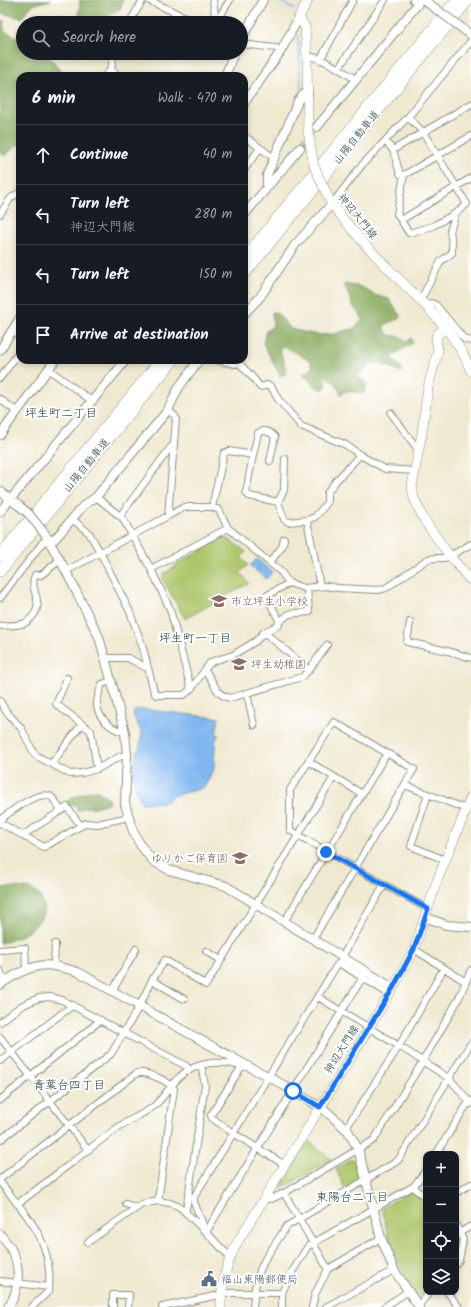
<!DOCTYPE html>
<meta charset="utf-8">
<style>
:root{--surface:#171b24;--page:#20242c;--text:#f1f3f6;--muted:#9ea1a6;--line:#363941}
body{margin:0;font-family:Kalam,"Klee One",sans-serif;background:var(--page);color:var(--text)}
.controls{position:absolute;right:12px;bottom:12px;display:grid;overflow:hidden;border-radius:8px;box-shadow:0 2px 6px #0003}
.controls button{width:36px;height:36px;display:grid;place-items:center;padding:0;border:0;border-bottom:1px solid var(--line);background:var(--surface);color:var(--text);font:20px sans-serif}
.stop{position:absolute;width:12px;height:12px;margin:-9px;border:3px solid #1a73e8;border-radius:50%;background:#fff}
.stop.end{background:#1a73e8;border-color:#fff;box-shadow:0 1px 4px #0008}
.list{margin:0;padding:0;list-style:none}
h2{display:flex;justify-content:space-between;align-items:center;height:52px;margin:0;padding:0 16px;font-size:17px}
h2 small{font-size:13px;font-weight:400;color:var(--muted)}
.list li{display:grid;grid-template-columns:26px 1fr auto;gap:12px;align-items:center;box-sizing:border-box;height:60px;padding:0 16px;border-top:1px solid var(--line)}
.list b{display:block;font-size:15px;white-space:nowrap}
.list p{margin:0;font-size:13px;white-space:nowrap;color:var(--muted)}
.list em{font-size:13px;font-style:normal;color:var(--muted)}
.icon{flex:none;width:22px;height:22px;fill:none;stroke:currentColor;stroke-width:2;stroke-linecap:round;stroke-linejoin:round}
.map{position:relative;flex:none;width:471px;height:1307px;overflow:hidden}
.search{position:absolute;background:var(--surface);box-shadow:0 2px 6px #0003;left:16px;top:16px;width:232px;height:44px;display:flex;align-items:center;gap:10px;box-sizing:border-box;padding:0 14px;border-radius:22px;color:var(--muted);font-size:15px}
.panel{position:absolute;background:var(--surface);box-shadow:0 2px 6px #0003;left:16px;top:72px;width:232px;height:292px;border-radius:12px}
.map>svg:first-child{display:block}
</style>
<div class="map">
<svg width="471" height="1307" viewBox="0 0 471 1307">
<rect width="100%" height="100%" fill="#fff"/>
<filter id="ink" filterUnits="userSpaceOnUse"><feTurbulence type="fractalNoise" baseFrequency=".025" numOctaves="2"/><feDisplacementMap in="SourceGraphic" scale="8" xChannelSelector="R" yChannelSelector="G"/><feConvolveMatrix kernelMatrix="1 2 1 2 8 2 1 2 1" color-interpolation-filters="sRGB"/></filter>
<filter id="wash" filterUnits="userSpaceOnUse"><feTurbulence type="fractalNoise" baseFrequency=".012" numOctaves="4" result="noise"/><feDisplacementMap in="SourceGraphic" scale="16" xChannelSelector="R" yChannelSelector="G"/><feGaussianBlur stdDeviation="0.9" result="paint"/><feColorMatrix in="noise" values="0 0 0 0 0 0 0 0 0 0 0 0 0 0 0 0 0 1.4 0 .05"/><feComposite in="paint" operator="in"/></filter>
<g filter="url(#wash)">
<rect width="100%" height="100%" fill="#f0e9d1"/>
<!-- green -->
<path fill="#aec66c" stroke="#668250" d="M226 537 246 552 241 558 248 565 240 573 249 583 185 619 162 578 164 576 163 574 177 566 176 564Z
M309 1141 332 1160 281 1189 290 1169Z
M352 1159 355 1160 360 1178 359 1180 345 1189 336 1169Z
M411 1191 426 1201V1292L419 1300 400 1267 389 1239 382 1208Z"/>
<!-- forest -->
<path fill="#8aab60" stroke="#54744a" d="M0 0H51C34 4 32 3 22 18L0 13Z
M80 0H123L121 8 109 15 103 23H72L79 14Z
M4 20V31L17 37 19 32 23 36V53C44 53 49 54 62 72L59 76H20V145H17L6 156 0 153V22Z
M344 284 362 287 374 295 389 299 401 317 383 326 388 335 401 337 407 342 411 338 413 343 401 350 392 357 398 365 403 368 401 372 380 363H372L356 376 367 384 363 394 347 391 341 394C336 384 333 378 322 376L327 386 322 390 313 385 303 374 313 368 310 361 284 346 280 349 287 373 280 376 263 343 266 331 273 326 272 312H276L291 329 318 335 334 334 355 328 363 319 353 306Z
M95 790 107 796 109 803 91 808 87 807 77 811V806L63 805C71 796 84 793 95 790Z
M0 888C21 887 38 884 45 908 40 928 20 939 0 943Z"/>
<!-- water -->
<path fill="#7fb6ef" stroke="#4f7a92" d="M257 559 272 572 266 579 250 566Z
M139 709 219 718 216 734 219 735 216 739 215 746 214 768 205 786 200 789 172 796 165 802 142 803C135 793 130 774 134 762 137 752 143 742 141 732 139 725 134 720 133 712Z"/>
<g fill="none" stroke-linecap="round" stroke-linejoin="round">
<!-- stream -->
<path stroke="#7fb6ef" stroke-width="1.5" d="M278 0 295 10
M298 36 301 88"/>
</g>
</g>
<g filter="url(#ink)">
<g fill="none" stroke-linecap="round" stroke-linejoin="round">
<!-- secondary-tunnel -->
<path stroke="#c6c7b2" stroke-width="8" stroke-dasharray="8 4" stroke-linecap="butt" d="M300 148 317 127"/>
<defs>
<path id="street" d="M148 0 198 23
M213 0 216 23
M413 0 418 4
M216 22 230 0
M129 23 143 0
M241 44 276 48 281 51
M307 57C320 55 345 73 357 80
M320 60 353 0
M111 69 117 76
M338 69 385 0
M105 76 111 69 114 53
M147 76H156
M408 117 423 132 467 204 456 213 450 231 452 244V253L441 261 420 301
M244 136 274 158
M385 141 393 150 471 104
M393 150 400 174 404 175
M244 170 260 148
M332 204 361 166 408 117 471 41
M456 213 433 226 409 233 397 214 404 175 471 136
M0 214 11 198 20 192
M401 220 471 178
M427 307 431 303 436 305 464 339 471 341
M12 330 20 336
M217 360 235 364 239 363 254 379 260 387 268 385 271 386 278 399 301 426 346 445 360 455 385 469 415 471
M48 369 92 401
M0 378 20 351
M0 399 17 412
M391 413 419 451
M253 455 246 492 249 496 278 502
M285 459 284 490 278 502 284 519 288 522 307 520 320 586
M212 507 224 453 229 451 253 455 258 433C264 429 271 432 275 437L270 461
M120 516 170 448 174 445
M72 519 89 533 100 552 130 612 143 648 154 692 156 695H184L191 689 170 609 151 569 123 519 120 516 96 497
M307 520 315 517 327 503V493L335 482 360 455
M228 528 281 572 289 583 304 588 326 586 338 588 378 590 386 588 428 559 437 558H444L450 556 471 544
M270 562 282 547 284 539
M151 569 228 528 219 510 212 507H184L168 516
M66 571 168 516 176 419 175 416 168 410
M0 598 40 546 43 542 49 541
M279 622 289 614 309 612 307 588
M410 622 407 642 448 651 471 658
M0 626C8 625 18 626 25 623 28 622 30 619 32 617 46 602 28 591 35 575H41L60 560
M264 632 309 670
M105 658H128L145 667 147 666
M205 671C215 681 214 695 230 698L302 677 309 670 327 645
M67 678 56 704 91 731 97 769
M112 681 102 684C100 690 96 700 97 706 99 719 112 730 125 732
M191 689 209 664 213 661 233 655 256 641 264 632 279 625V620L266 596 289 583
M247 694 254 725
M0 701 5 710 21 728 35 755 70 774 82 773 97 769 121 756 127 755
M308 761 362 794
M52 763 82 724
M405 785 466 809
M428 794 411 846 445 860
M0 820C10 812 36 791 50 796 55 799 58 807 61 811
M0 823 44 847 86 823 97 824 129 817
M23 835 67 807 81 826
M284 922 387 753
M313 939 414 769 334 722 290 790V830L298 835C341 860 384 885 428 909
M414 949 466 982
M0 950 25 948 26 969
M206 951 221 960
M342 957 384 885
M54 965 55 944
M0 970 4 981
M152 980 184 999
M113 990 136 949
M318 997 399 1046 450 1079 471 1104
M0 1022 21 1006 39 998 50 997 62 1000 186 1066 190 1070
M0 1037 88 1150
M0 1061 73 1005
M242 1066 211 1115 212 1118 233 1133 285 1165
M0 1100 101 1020
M346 1128 399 1046 444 968
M0 1140 111 1054 140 1005 152 980 165 960 206 985 334 777
M436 1154 466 1106 471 1101
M0 1179 137 1073C146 1071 169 1081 174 1089L158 1201
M0 1182C29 1219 53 1240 49 1291L32 1307
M414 1186 417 1191 426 1196
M284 1193 328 1269
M456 1193 471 1184
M265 1198 271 1199 284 1193 374 1140 423 1061 458 1000 471 970
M17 1204C52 1179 85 1151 120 1126 131 1119 144 1114 154 1106 169 1093 173 1077 193 1068 210 1060 228 1062 244 1067
M126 1204 137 1208
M185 1212 187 1204 205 1085 201 1065
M456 1225 463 1240 459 1260 456 1264
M461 1232 471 1226
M88 1242 142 1204 158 1201 170 1203 180 1207 206 1232 363 977
M230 1257 206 1232 194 1202V1197L337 965 339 963 389 994
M0 1281 49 1287
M447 1292 459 1307
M418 1306 430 1292
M113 1307V1295H129L128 1307
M162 1307 229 1293H282
M253 1307 255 1288 260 1270 265 1259 287 1226 396 1162 399 1159 471 1043
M282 1307V1293L289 1277 308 1246 414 1186 426 1170
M312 1307 315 1294 328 1269 381 1238
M326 1307 394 1270
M384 1307 407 1292"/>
<path id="secondary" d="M241 40 263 0
M225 76 234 53
M244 103 281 51 299 17
M317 127 421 0
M267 187V175L298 101 303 95 308 94
M244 215 300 148
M244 314 260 297 295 245 332 204
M0 350 20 318
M0 435 55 360
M0 491 18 505
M15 494 126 360
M0 512 7 503
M45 534 66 571 99 637 105 658 125 732 127 755 125 804 133 831 141 846 153 861 169 870 226 886 393 988
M49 541 55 539 83 506 96 497 168 410 179 387 199 360
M425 917 446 925 471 927
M0 985C15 974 35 962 54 966 62 967 70 970 78 972L255 1070 268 1076 325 1110 348 1131 358 1149 381 1238 394 1270 419 1307
M0 1234C4 1239 8 1244 11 1249 21 1266 20 1291 8 1307"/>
<path id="primary" d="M308 0 299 17 305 27 307 57 308 131 312 155
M329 199C352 234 383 263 413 293 437 317 458 338 471 371
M445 328 438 334 436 338 438 351 428 387 422 433 412 486 414 498 424 520 447 552 469 579 471 580
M221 1307C221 1284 226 1264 237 1243L369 1028 393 988 414 949 437 881 471 797"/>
<path id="highway" d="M244 259 457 0
M244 274 468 0
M0 556 161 360
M0 571 173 360"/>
</defs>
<!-- street casing -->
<use href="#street" stroke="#889382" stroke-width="8"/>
<!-- secondary casing -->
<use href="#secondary" stroke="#889382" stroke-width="10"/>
<!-- primary casing -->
<use href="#primary" stroke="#889382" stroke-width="10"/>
<!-- highway casing -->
<use href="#highway" stroke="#889382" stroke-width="12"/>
<!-- street -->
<use href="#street" stroke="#fff" stroke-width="6"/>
<!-- secondary -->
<use href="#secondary" stroke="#fff" stroke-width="8"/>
<!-- primary -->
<use href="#primary" stroke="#fff" stroke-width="9"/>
<!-- highway -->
<use href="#highway" stroke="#fff" stroke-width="11"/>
<defs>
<path id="secondary-bridge" d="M424 0 471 35
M18 505 28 513 45 534"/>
<path id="primary-bridge" d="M312 155 314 166 329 199"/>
</defs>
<!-- secondary-bridge casing -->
<use href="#secondary-bridge" stroke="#889382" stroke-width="10" stroke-linecap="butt"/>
<!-- primary-bridge casing -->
<use href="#primary-bridge" stroke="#889382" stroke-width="10" stroke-linecap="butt"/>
<!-- secondary-bridge -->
<use href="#secondary-bridge" stroke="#fff" stroke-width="8"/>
<!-- primary-bridge -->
<use href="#primary-bridge" stroke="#fff" stroke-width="9"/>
</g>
</g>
<g fill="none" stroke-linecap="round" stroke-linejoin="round" filter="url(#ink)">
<!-- route -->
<path stroke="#1a73e8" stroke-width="5" d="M293 1091 320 1107 393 988 414 949 428 909 326 852"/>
</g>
<!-- icons -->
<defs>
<symbol id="school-bare" viewBox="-9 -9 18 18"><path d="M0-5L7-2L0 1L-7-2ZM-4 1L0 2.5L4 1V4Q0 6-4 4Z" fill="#8d6e63" stroke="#fff" stroke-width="2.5" paint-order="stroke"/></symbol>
<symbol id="civic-bare" viewBox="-9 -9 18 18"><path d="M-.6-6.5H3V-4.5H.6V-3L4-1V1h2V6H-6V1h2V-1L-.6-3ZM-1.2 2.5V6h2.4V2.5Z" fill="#5c6f8a" stroke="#fff" stroke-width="2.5" paint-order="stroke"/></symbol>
</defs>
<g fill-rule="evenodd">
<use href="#school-bare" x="208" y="590" width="22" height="22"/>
<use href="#school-bare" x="228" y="653" width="22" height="22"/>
<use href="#school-bare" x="229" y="847" width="22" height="22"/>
<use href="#civic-bare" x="198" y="1268" width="22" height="22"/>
</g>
<g text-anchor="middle" stroke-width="4" stroke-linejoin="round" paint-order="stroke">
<!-- street labels -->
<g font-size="11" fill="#1f3d34" stroke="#fff">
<text transform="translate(356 137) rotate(-51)" y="4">山陽自動車道</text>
<text transform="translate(358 216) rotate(51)" y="4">神辺大門線</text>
<text transform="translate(86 465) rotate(-51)" y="4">山陽自動車道</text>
<text transform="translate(341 1049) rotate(-58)" y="4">神辺大門線</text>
</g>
<!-- education labels -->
<g font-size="11" fill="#785e54" stroke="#fff" text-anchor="start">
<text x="231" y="605">市立坪生小学校</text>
<text x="251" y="668">坪生幼稚園</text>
<text x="228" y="862" text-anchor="end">ゆりかご保育園</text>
</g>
<!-- service labels -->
<g font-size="11" fill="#4e5e75" stroke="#fff" text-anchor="start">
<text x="221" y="1283">福山東陽郵便局</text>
</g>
<!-- neighbourhood labels -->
<g font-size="12" fill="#1f3d34" stroke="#fff">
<text x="61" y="417">坪生町二丁目</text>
<text x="195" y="642">坪生町一丁目</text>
<text x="69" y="1089">青葉台四丁目</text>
<text x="352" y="1201">東陽台二丁目</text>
</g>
</g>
</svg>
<div class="controls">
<button>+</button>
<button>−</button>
<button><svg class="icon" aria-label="locate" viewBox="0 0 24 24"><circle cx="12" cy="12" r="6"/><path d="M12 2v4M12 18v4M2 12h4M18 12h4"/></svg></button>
<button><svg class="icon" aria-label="layers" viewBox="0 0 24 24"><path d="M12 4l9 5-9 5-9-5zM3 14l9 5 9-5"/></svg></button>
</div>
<div class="stop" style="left:293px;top:1091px"></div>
<div class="stop end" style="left:326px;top:852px"></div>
<div class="search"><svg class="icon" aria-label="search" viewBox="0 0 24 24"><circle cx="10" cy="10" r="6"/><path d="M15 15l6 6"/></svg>Search here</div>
<section class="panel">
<h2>6 min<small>Walk · 470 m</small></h2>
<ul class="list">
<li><svg class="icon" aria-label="ahead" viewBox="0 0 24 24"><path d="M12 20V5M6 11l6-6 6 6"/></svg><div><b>Continue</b></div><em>40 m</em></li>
<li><svg class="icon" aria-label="left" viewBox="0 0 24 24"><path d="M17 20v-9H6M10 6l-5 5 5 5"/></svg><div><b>Turn left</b><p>神辺大門線</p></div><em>280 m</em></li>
<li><svg class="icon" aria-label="left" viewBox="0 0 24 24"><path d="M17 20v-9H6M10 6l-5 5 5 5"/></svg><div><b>Turn left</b></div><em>150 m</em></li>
<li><svg class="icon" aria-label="arrive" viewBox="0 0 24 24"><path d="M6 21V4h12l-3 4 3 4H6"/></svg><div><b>Arrive at destination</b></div></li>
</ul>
</section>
</div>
